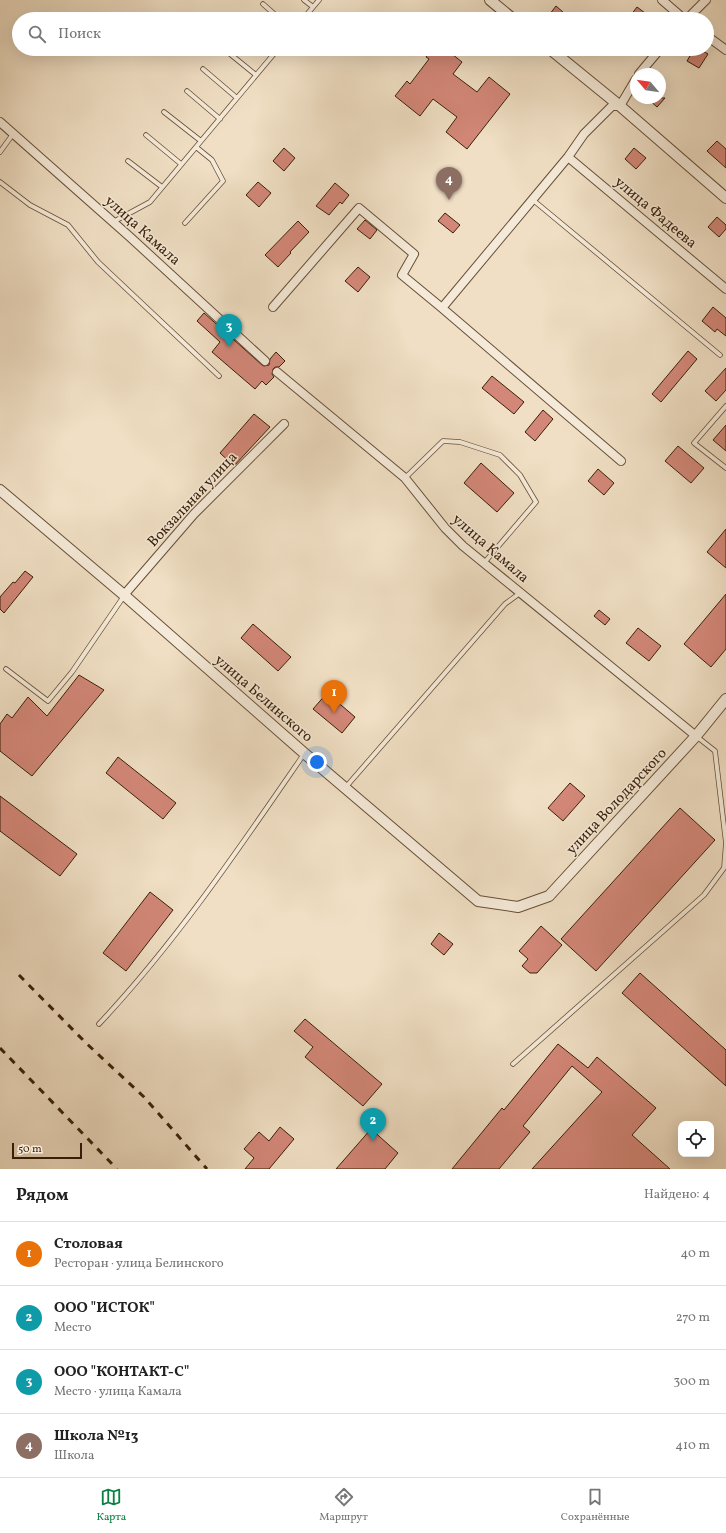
<!DOCTYPE html>
<html lang="ru">
<meta charset="utf-8">
<style>
:root{--surface:#fff;--page:#f6f6f6;--text:#222;--muted:#767676;--line:#e0e0e0;--accent:#0b8043}
body{margin:0;font-family:Vollkorn,serif;background:var(--page);color:var(--text)}
.controls{position:absolute;right:12px;bottom:12px;display:grid;overflow:hidden;border-radius:8px;box-shadow:0 4px 16px #0002}
.controls button{width:36px;height:36px;display:grid;place-items:center;padding:0;border:0;border-bottom:1px solid var(--line);background:var(--surface);color:var(--text);font:20px sans-serif}
.compass{position:absolute;left:630px;top:68px;width:36px;height:36px;border-radius:50%;background:var(--surface);box-shadow:0 4px 16px #0002;rotate:299deg}
.scale{position:absolute;left:12px;bottom:10px;width:70px;box-sizing:border-box;padding-left:4px;border:2px solid #391f07;border-top:0;font-size:11px;line-height:14px;white-space:nowrap;color:#391f07;-webkit-text-stroke:3px #f5ead9;paint-order:stroke}
.you{position:absolute;left:317px;top:762px;width:14px;height:14px;margin:-10px;border:3px solid #fff;border-radius:50%;background:#1a73e8;box-shadow:0 0 0 6px #1a73e833}
.badge{display:grid;place-items:center;width:26px;height:26px;border-radius:50%;background:var(--accent);color:#fff;font-size:13px;font-weight:700}
.pin{position:absolute;translate:-50% -33px;filter:drop-shadow(0 1px 2px #0008)}
.pin::after{content:'';position:absolute;top:21px;width:14px;height:12px;background:inherit;clip-path:polygon(0 0,100% 0,50% 100%)}
.list{margin:0;padding:0;list-style:none}
h2{display:flex;justify-content:space-between;align-items:center;height:52px;margin:0;padding:0 16px;font-size:17px}
h2 small{font-size:13px;font-weight:400;color:var(--muted)}
.list li{display:grid;grid-template-columns:26px 1fr auto;gap:12px;align-items:center;box-sizing:border-box;height:64px;padding:0 16px;border-top:1px solid var(--line)}
.list b{display:block;font-size:15px;white-space:nowrap}
.list p{margin:0;font-size:13px;white-space:nowrap;color:var(--muted)}
.list em{font-size:13px;font-style:normal;color:var(--muted)}
.icon{flex:none;width:22px;height:22px;fill:none;stroke:currentColor;stroke-width:2;stroke-linecap:round;stroke-linejoin:round}
.map{position:relative;flex:none;width:726px;height:1169px;overflow:hidden}
.search{position:absolute;background:var(--surface);box-shadow:0 4px 16px #0002;left:12px;right:12px;top:12px;height:44px;display:flex;align-items:center;gap:10px;box-sizing:border-box;padding:0 14px;border-radius:22px;color:var(--muted);font-size:15px}
.sheet{height:308px;background:var(--surface)}
nav{display:flex;justify-content:space-around;align-items:center;box-sizing:border-box;height:56px;border-top:1px solid var(--line);background:var(--surface);font-size:11px;color:var(--muted)}
nav a{display:grid;justify-items:center;gap:2px}
nav .on{color:var(--accent)}
.map>svg:first-child{display:block}
</style>
<div class="map">
<svg width="726" height="1169" viewBox="0 0 726 1169">
<rect width="100%" height="100%" fill="#f0dfc4"/>
<filter id="stains"><feTurbulence type="fractalNoise" baseFrequency=".005" numOctaves="4"/><feColorMatrix values="0 0 0 0 .2 0 0 0 0 .09 0 0 0 0 .02 0 0 0 .5 -.17"/></filter>
<radialGradient id="worn" r=".72"><stop offset=".6" stop-color="#630" stop-opacity="0"/><stop offset="1" stop-color="#630" stop-opacity=".3"/></radialGradient>
<!-- building -->
<path fill="#d38778" stroke="#391f07" d="M556 6 571 19H546Z
M637 7 653 19H628Z
M432 49H456L452 54 462 62 453 74 477 92 489 77 510 94 467 149 446 132 457 117 433 99 420 116 395 96 407 81 410 84 429 59 426 57Z
M694 49H699L708 54 699 68 687 61Z
M647 98H665L657 107Z
M717 141 726 149V168L707 151Z
M284 148 295 158 284 171 273 161Z
M634 148 646 158 636 169 625 159Z
M258 182 271 193 259 207 246 195Z
M335 183 349 195 342 204 340 202 329 215 316 206Z
M445 213 460 225 453 233 438 221Z
M717 217 726 225V229L719 237 708 227Z
M365 220 377 230 370 239 357 229Z
M298 221 309 232 290 252 291 253 278 267 265 255Z
M358 267 370 277 358 292 345 281Z
M713 307 726 318V336L717 329 715 332 702 321Z
M204 313 262 365 264 366 269 365 270 359 276 352 285 361 279 367H275L273 369 272 374 274 377 266 385 262 381 255 389 212 352 220 342 197 321Z
M688 351 697 359 661 402 652 394Z
M726 368V390L716 401 705 391Z
M492 376 524 402 514 414 482 388Z
M543 410 553 419 535 441 525 432Z
M254 414 270 427 234 466 220 453Z
M726 425V451L713 440Z
M678 446 704 468 691 483 665 461Z
M481 463 514 493 497 512 464 483Z
M598 469 614 483 604 495 588 481Z
M726 529V568L707 552Z
M25 571 33 577 4 613 0 609V597L13 582 15 583Z
M726 594V649L711 667 684 644Z
M599 610 610 619 605 625 594 616Z
M253 624 291 657 278 671 241 638Z
M638 628 661 646 649 661 626 643Z
M79 675 104 690 32 776 0 751V724L7 714 12 718 28 697 47 716Z
M327 693 355 717 342 733 313 709Z
M118 757 176 803 163 819 106 773Z
M570 783 585 796 563 821 548 808Z
M0 796 77 854 60 876 0 831Z
M680 808 715 840 596 971 561 939Z
M150 892 173 910 126 971 103 953Z
M541 926 562 945 537 973H530L522 966 528 959 519 951Z
M439 933 453 944 444 955 431 944Z
M640 973 726 1050V1086L622 993Z
M305 1019 382 1084 363 1106 305 1057 313 1047 294 1031Z
M558 1044 588 1068 597 1057 656 1108 632 1135 670 1169H532L602 1092 572 1066 523 1126 530 1132 499 1169H452L502 1108 504 1110Z
M280 1127 294 1139 269 1169H245L254 1158 244 1149 259 1132 269 1141Z
M371 1129 398 1153 385 1169H336Z"/>
<g fill="none" stroke-linecap="round" stroke-linejoin="round">
<defs>
<path id="service" d="M304 0 313 7
M263 4 280 19
M303 19 319 0
M224 49 256 75
M203 69 237 98
M187 91 220 119
M164 112 201 141
M146 135 181 164
M0 152 13 134
M128 161 162 187
M0 182 30 205 68 225 98 262 219 376
M533 200 720 355
M113 222 150 202 278 49
M185 223 223 181 212 160 196 147
M726 406 694 443 726 468
M405 478 443 441 460 442 500 455 520 475 536 502 484 563
M6 669 48 701 72 672 124 596
M345 788 505 604 520 593
M99 1024C177 941 240 847 304 754
M513 1064 704 895 724 868 726 843 715 751 696 736"/>
<path id="minor" d="M662 0 684 19
M687 19 706 0
M707 36 726 50
M639 74 660 49
M0 122 130 237 265 361
M568 157 726 289
M273 307 359 208 414 254 402 275 442 308 568 157 584 134 612 106H620L636 79
M442 308 621 461
M277 372 405 478 445 528 463 546 696 736
M124 595 194 514 284 424"/>
<path id="tertiary" d="M490 0 513 19
M550 49 620 106 726 198
M0 490 124 595 304 753 478 901 518 907 549 896 696 736 726 699"/>
</defs>
<!-- service casing -->
<use href="#service" stroke="#674f36" stroke-width="5.5"/>
<!-- minor casing -->
<use href="#minor" stroke="#674f36" stroke-width="10"/>
<!-- tertiary casing -->
<use href="#tertiary" stroke="#674f36" stroke-width="12"/>
<!-- service -->
<use href="#service" stroke="#f5ead9" stroke-width="4"/>
<!-- minor -->
<use href="#minor" stroke="#f5ead9" stroke-width="8"/>
<!-- tertiary -->
<use href="#tertiary" stroke="#f5ead9" stroke-width="10"/>
<!-- rail -->
<path stroke="#391f07" stroke-width="3" stroke-dasharray="7 7" stroke-linecap="butt" d="M19 975 86 1043 144 1097 207 1169
M0 1048 117 1169"/>
</g>
<g text-anchor="middle" stroke-width="3" stroke-linejoin="round" paint-order="stroke">
<!-- street labels -->
<g font-size="15" fill="#391f07" stroke="#f5ead9">
<text transform="translate(656 212) rotate(40)" y="5">улица Фадеева</text>
<text transform="translate(143 230) rotate(42)" y="5">улица Камала</text>
<text transform="translate(192 499) rotate(-47)" y="5">Вокзальная улица</text>
<text transform="translate(491 548) rotate(41)" y="5">улица Камала</text>
<text transform="translate(264 698) rotate(41)" y="5">улица Белинского</text>
<text transform="translate(616 801) rotate(-47)" y="5">улица Володарского</text>
</g>
</g>
<rect width="100%" height="100%" filter="url(#stains)"/>
<rect width="100%" height="100%" fill="url(#worn)"/>
</svg>
<div class="controls">
<button><svg class="icon" aria-label="locate" viewBox="0 0 24 24"><circle cx="12" cy="12" r="6"/><path d="M12 2v4M12 18v4M2 12h4M18 12h4"/></svg></button>
</div>
<svg class="compass" viewBox="-18 -18 36 36"><path d="M0-13l5 13h-10z" fill="#e53935"/><path d="M0 13l5-13h-10z" fill="#767676"/></svg>
<div class="scale">50 m</div>
<div class="you"></div>
<div class="pin badge" style="left:334px;top:713px;background:#e8710a">1</div>
<div class="pin badge" style="left:373px;top:1141px;background:#0f9aa8">2</div>
<div class="pin badge" style="left:229px;top:347px;background:#0f9aa8">3</div>
<div class="pin badge" style="left:449px;top:200px;background:#8d6e63">4</div>
<div class="search"><svg class="icon" aria-label="search" viewBox="0 0 24 24"><circle cx="10" cy="10" r="6"/><path d="M15 15l6 6"/></svg>Поиск</div>
</div>
<section class="sheet">
<h2>Рядом<small>Найдено: 4</small></h2>
<ul class="list">
<li><span class="badge" style="background:#e8710a">1</span><div><b>Столовая</b><p>Ресторан · улица Белинского</p></div><em>40 m</em></li>
<li><span class="badge" style="background:#0f9aa8">2</span><div><b>ООО &quot;ИСТОК&quot;</b><p>Место</p></div><em>270 m</em></li>
<li><span class="badge" style="background:#0f9aa8">3</span><div><b>ООО &quot;КОНТАКТ-С&quot;</b><p>Место · улица Камала</p></div><em>300 m</em></li>
<li><span class="badge" style="background:#8d6e63">4</span><div><b>Школа №13</b><p>Школа</p></div><em>410 m</em></li>
</ul>
</section>
<nav>
<a class="on"><svg class="icon" aria-label="map" viewBox="0 0 24 24"><path d="M3 6l6-2 6 2 6-2v14l-6 2-6-2-6 2zM9 4v14M15 6v14"/></svg>Карта</a>
<a><svg class="icon" aria-label="directions" viewBox="0 0 24 24"><path d="M12 3l9 9-9 9-9-9zM9 14v-3h6M13 9l2 2-2 2"/></svg>Маршрут</a>
<a><svg class="icon" aria-label="saved" viewBox="0 0 24 24"><path d="M7 4h10v16l-5-4-5 4z"/></svg>Сохранённые</a>
</nav>
